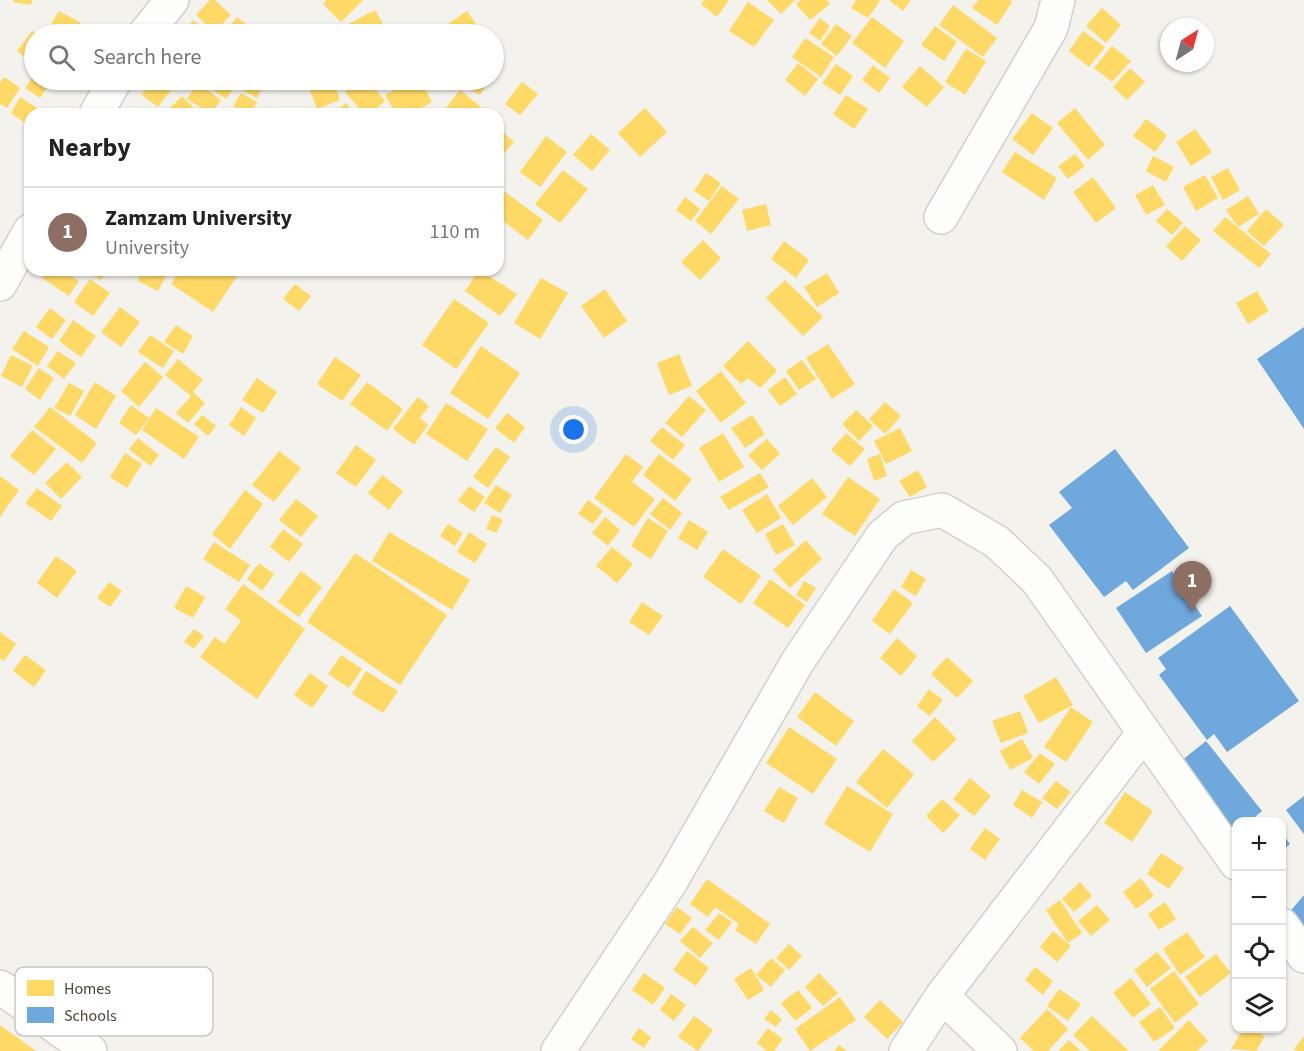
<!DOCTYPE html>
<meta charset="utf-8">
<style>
:root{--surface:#fff;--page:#f2f2f2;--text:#222;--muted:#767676;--line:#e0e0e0;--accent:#858376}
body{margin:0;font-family:"Source Sans 3",sans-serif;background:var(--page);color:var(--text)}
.controls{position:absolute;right:18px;bottom:18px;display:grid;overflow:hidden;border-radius:12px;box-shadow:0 2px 4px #0004}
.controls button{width:54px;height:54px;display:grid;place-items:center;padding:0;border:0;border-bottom:2px solid var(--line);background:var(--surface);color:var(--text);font:30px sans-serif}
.compass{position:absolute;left:1160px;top:18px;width:54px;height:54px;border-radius:50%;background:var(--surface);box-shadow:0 2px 4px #0004;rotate:36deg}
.you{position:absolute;left:574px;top:430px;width:21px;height:21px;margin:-15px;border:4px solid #fff;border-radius:50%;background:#1a73e8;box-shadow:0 0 0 9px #1a73e833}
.badge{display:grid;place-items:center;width:39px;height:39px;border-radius:50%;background:var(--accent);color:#fff;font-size:20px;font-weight:700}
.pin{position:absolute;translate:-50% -50px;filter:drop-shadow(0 2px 3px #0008)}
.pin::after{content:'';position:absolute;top:32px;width:21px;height:18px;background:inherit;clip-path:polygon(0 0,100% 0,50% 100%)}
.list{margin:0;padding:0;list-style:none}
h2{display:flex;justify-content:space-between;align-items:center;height:78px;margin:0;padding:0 24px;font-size:26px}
h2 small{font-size:20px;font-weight:400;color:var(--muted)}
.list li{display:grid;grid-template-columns:39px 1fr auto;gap:18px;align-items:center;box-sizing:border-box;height:90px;padding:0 24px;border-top:2px solid var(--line)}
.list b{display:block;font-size:22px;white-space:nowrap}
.list p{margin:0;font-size:20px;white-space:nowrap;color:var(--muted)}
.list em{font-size:20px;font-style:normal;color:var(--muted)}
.icon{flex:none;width:33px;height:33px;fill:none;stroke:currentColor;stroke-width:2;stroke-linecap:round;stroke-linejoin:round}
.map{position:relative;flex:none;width:1304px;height:1051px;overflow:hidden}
.search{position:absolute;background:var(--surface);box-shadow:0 2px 4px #0004;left:24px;top:24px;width:480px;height:66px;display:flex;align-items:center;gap:15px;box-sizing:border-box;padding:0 21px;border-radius:33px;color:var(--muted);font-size:22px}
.panel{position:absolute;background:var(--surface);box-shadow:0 2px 4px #0004;left:24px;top:108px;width:480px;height:168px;border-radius:18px}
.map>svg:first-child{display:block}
</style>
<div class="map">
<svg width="1304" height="1051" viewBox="0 0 1304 1051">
<rect width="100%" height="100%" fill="#f3f2ec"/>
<!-- homes -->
<path fill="#ffd966" d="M14 0H32L31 5 13 2Z
M210 0H215L231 15 214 32 196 15Z
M326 0H363L341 22 323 4Z
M704 0H729L717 17 701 4Z
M767 0H795L781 14Z
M801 0H827L830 4 810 20 796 4Z
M856 0H878L880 1 868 18 851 8Z
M889 0H911L903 11Z
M978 0H1010L1012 2 997 25 972 8Z
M748 2 774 20 754 47 729 31Z
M953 5 997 38 983 57 939 25Z
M1102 8 1121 25 1106 43 1086 26Z
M375 10 389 34H342L339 29Z
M59 11 81 23 74 34H56L48 29Z
M467 11 483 34H447L442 28Z
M237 17 255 31 252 34H223Z
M872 17 904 41 885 68 852 43Z
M820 18 830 26 820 41 809 33Z
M193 20 209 31 206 34H192L186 30Z
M836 24 852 36 837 56 821 44Z
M935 26 957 42 944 61 921 45Z
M32 31 37 34 34 59 32 62 17 51Z
M1083 31 1105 47 1089 67 1069 51Z
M805 38 834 57 821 77 792 57Z
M1112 46 1131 61 1112 82 1094 68Z
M966 49 986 61 965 95 945 82Z
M798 63 818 79 805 96 785 80Z
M836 64 853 76 840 95 822 83Z
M873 65 890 78 879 93 862 80Z
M920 66 944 87 927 107 902 87Z
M1130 68 1145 82 1127 100 1113 87Z
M34 75V80H43L49 84 40 98 25 88Z
M4 77 20 88 7 108 0 104V83Z
M153 80H162L173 87 158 107 142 95Z
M206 80H230L237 84 226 99 203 83Z
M248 80H266L257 98 242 90Z
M316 80H333L340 100 317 109 307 83Z
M360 80H367L385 101 370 114H364L345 92Z
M412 80H420L432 102 410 114H396L385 95Z
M455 80H489L480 95Z
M522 82 538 94 520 115 505 104Z
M198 83 221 100 211 114 187 99Z
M460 90 482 108 477 114H441Z
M241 93 257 102 250 114 233 106Z
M846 95 868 109 854 129 833 114Z
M182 96 200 114H173L168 110Z
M20 97 37 108 30 114 26 124 11 113Z
M346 103 355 114H333Z
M645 108 667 132 640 157 618 133Z
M1075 108 1105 145 1088 160 1057 123Z
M1032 113 1053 128 1033 155 1012 139Z
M1146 119 1167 135 1155 152 1133 136Z
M498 128 514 142 498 160Z
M1195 129 1212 152 1191 166 1176 142Z
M591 134 610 150 592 171 573 155Z
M546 136 567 152 540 187 520 172Z
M1015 152 1057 178 1044 200 1002 172Z
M1075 154 1085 166 1068 179 1058 166Z
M1153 156 1174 167 1166 182 1146 171Z
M1228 168 1240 190 1223 200 1211 177Z
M563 170 588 189 560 223 535 204Z
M498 171 505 176 498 187Z
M706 173 721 183 709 201 694 191Z
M1205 175 1218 198 1196 211 1183 187Z
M1093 177 1116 208 1096 223 1073 192Z
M1153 185 1165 205 1146 215 1135 195Z
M722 186 739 199 711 234 695 221Z
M504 191 543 220 528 240 498 217V199Z
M1248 196 1259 214 1238 227 1226 210Z
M685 197 700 209 691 221 676 210Z
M766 204 771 225 747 231 742 210Z
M1167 209 1183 223 1172 235 1156 221Z
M1266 209 1284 225 1264 246 1247 231Z
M1225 217 1271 254 1259 268 1213 231Z
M1185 226 1201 240 1182 261 1166 246Z
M703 240 721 258 700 280 681 262Z
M784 241 809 260 796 278 771 259Z
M48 270H62L79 281 69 296 42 278Z
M82 270H106L101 280Z
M143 270 168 272 158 291 138 281Z
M180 270H241L213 312 171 284Z
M479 270 517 294 500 316 465 291Z
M827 273 839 293 817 307 804 287Z
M541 278 568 293 540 339 514 323Z
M90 279 110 293 93 316 74 302Z
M785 280 823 317 803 336 766 298Z
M295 284 311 296 299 311 283 299Z
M605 289 627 321 604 338 581 306Z
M1257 291 1269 311 1248 324 1236 303Z
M454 299 489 323 456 369 422 345Z
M120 307 140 322 121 347 101 332Z
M50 308 66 320 52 339 36 327Z
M73 320 96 336 81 357 59 341Z
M176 325 193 336 183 354 164 342Z
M24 331 49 347 38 366 12 349Z
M150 335 174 351 163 368 138 352Z
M748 341 777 371 760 388 748 378 741 384 723 366Z
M828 344 855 384 832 399 806 358Z
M481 346 520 373 488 419 450 393Z
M58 351 76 363 64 379 47 366Z
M679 354 692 386 669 395 657 363Z
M11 355 33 366 22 387 1 376Z
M335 357 361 375 342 401 317 384Z
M178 359 203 380 193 392 205 403 188 423 176 413 191 396 165 375Z
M802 360 816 379 799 390 786 371Z
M145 362 163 377 139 407 121 391Z
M39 368 54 378 40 400 25 389Z
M721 371 746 403 721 423 696 391Z
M785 377 797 394 780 406 768 390Z
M257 378 277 392 263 413 242 400Z
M95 382 116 396 96 429 75 415Z
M367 382 403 409 387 431 350 404Z
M69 383 84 391 70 416 54 408Z
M689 396 706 410 682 437 665 423Z
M418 397 429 406 420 418 428 425 414 445 393 429Z
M885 402 901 416 885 434 869 419Z
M446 403 488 429 467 461 426 434Z
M131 405 149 418 136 435 119 423Z
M50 407 97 443 82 463 34 427Z
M241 407 256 418 244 436 229 425Z
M156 408 199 437 184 459 142 430Z
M856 410 873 426 859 441 842 424Z
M507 413 525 427 514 443 495 428Z
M202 415 216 426 208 436 194 424Z
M752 415 765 434 745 448 731 428Z
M662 427 685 445 673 460 650 441Z
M900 428 912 451 886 464 874 441Z
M32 430 56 449 34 475 10 456Z
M723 433 744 467 719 482 699 448Z
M846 433 865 449 850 466 831 450Z
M138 438 159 455 150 466 129 449Z
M767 439 780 454 762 470 748 455Z
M356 445 376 460 356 487 336 473Z
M496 447 510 457 488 488 473 477Z
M279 451 301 468 274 502 252 485Z
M125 453 142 464 127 488 110 477Z
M626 454 643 467 632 482 655 499 634 527 594 498Z
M659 454 692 479 675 501 643 475Z
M880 454 887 476 874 481 867 459Z
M67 462 82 477 61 499 45 483Z
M918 470 927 487 910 497 899 481Z
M760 473 769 487 729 510 720 497Z
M382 475 403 491 389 510 368 493Z
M0 476 19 490 0 517Z
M848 477 880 499 855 536 822 514Z
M812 478 827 497 793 525 778 506Z
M496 485 512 495 500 513 484 503Z
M469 486 485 497 474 512 458 501Z
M37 488 62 506 51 521 25 503Z
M245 490 263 504 230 549 212 534Z
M767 494 781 518 757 533 742 510Z
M663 498 682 513 670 530 650 514Z
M296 499 318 516 301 537 279 520Z
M588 500 603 511 593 524 578 514Z
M492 515 503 520 496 533 486 529Z
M605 517 620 530 608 546 592 533Z
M648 518 668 531 651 559 631 546Z
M689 520 708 532 697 550 678 538Z
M448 524 463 533 455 546 440 536Z
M783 524 795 545 776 555 765 534Z
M283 529 303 544 289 562 270 547Z
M389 532 470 580 452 610 372 561Z
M469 532 487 544 475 563 457 552Z
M806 540 822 559 790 588 773 570Z
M214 542 250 565 239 582 203 559Z
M612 547 633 564 617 583 596 566Z
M723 549 761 576 741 604 703 577Z
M355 553 447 615 400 685 307 622Z
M56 556 77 571 57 598 37 583Z
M259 563 274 574 262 591 247 579Z
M911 570 926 579 916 596 901 587Z
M301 571 322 587 299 617 278 602Z
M770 579 805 605 788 628 753 603Z
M804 581 816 588 807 602 796 595Z
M109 582 122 591 110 607 97 598Z
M243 584 305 629 257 699 200 657 215 637 224 644 241 621 225 609Z
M186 586 205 597 193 618 174 608Z
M894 589 913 603 890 634 872 621Z
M642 602 663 616 649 635 629 622Z
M194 629 204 636 194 649 184 642Z
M0 632 16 644 4 661 0 658Z
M897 638 917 656 901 676 880 658Z
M25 655 46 670 34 687 13 671Z
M341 655 362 669 349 688 328 674Z
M947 657 973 681 957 698 931 674Z
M366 671 398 691 383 713 352 694Z
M310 673 328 686 312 708 294 695Z
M1056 677 1073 705 1039 723 1023 696Z
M929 689 943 700 930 716 917 706Z
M815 692 854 721 836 746 797 717Z
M1071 707 1093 722 1066 762 1044 747Z
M1020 711 1028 733 1001 743 992 721Z
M935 717 957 739 933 762 912 741Z
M789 727 837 759 813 794 766 763Z
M1022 739 1033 758 1010 770 1000 751Z
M883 749 914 774 887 808 856 782Z
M1040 753 1055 764 1039 784 1024 772Z
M970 778 991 796 974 816 953 799Z
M1056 781 1071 792 1057 809 1042 798Z
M847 786 893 814 870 852 824 824Z
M779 787 798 798 784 823 764 811Z
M1022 790 1042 802 1032 818 1013 805Z
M1125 792 1153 811 1132 842 1104 823Z
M942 799 960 815 943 833 926 816Z
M985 828 1000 839 985 860 970 849Z
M1161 853 1184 868 1169 889 1147 874Z
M1141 878 1154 896 1136 909 1123 892Z
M707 879 770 924 756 944 735 930 739 924 715 907 708 917 690 904Z
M1080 882 1092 896 1074 912 1062 899Z
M1060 900 1082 933 1068 943 1046 910Z
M1165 902 1176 919 1159 930 1148 914Z
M1097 905 1110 920 1091 936 1078 921Z
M677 907 692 918 680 934 665 924Z
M719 913 732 922 719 940 705 930Z
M693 927 713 943 700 958 680 941Z
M1053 931 1071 946 1057 962 1040 947Z
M1187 932 1205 957 1180 975 1163 949Z
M789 944 802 956 789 970 776 958Z
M687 951 709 968 696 986 673 970Z
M1157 952 1171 968 1147 987 1134 970Z
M1216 954 1231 973 1200 997 1185 977Z
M771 958 785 970 771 987 756 975Z
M1035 967 1053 981 1043 995 1025 980Z
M751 968 764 990 748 1000 734 979Z
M1174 971 1199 1004 1175 1023 1150 989Z
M644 973 665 988 653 1005 632 990Z
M819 973 838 993 823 1006 805 987Z
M1131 978 1151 1004 1133 1018 1113 993Z
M1059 989 1081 1004 1068 1021 1047 1006Z
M798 990 812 1008 795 1021 781 1003Z
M671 994 686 1005 674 1021 660 1010Z
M840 997 856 1020 810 1051 795 1029Z
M880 1000 903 1022 887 1039 864 1017Z
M1160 1007 1175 1028 1154 1042 1139 1022Z
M1047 1009 1068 1029 1048 1051H1034L1020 1038Z
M771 1010 782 1019 776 1027 764 1019Z
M694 1016 713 1030 698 1051 678 1037Z
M1092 1016 1129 1051H1090L1073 1035Z
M1189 1020 1208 1041 1197 1051H1158Z
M0 1025 36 1051H0Z
M639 1028 651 1037 644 1048 631 1039Z
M768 1028 783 1039 774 1051H767L757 1043Z
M1243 1029H1253L1265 1036 1256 1051 1231 1049Z
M1304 1036V1051H1297L1294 1049Z
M1069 1040 1081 1051H1058Z
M839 1045 847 1051H834Z"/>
<!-- schools -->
<path fill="#6fa8dc" d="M1304 327V429L1257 359Z
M1115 449 1189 548 1133 590 1126 581 1104 597 1049 525 1072 508 1059 492Z
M1172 571 1202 616 1146 653 1116 608Z
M1230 606 1299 701 1227 752 1214 734 1207 740 1159 675 1166 669 1158 658Z
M1206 741 1262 811 1249 822H1236V831L1227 839 1171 769Z
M1304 796V834L1286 810Z
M1282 833 1290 844 1282 851Z
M1304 895V927L1303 928 1287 915Z"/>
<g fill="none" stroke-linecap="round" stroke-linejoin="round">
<defs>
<path id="minor" d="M145 34 172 0
M96 114 115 80
M941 217 1051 28 1058 0
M0 284 30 231
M1282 925 1304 956
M0 987 90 1051
M942 996 1143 734
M558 1051 670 883 798 661 883 535 904 518 942 510 997 542 1037 580 1236 863
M906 1051 942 996 1000 1051"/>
</defs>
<!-- minor casing -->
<use href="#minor" stroke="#d1d0c9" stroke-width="36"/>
<!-- minor -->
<use href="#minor" stroke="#fdfdfc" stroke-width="33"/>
</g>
<!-- legend -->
<rect x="15" y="967" width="198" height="69" rx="9" fill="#fff" stroke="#c9c8c3" stroke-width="1.5"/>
<rect x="27" y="980" width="27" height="16" fill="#ffd966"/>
<rect x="27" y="1007" width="27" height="16" fill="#6fa8dc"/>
<g font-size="16" fill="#4a4736">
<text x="64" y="994">Homes</text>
<text x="64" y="1021">Schools</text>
</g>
</svg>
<div class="controls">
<button>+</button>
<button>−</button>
<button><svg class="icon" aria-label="locate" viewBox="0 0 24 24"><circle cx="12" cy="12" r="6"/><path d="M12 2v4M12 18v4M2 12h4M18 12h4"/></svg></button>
<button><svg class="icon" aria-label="layers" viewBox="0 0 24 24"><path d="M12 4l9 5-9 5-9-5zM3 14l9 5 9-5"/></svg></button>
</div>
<svg class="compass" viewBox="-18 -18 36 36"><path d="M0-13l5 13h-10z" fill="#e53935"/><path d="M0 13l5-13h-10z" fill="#767676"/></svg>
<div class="you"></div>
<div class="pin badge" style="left:1192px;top:611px;background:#8d6e63">1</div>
<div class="search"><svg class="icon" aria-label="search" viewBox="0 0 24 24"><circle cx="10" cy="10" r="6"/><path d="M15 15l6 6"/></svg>Search here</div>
<section class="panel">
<h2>Nearby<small></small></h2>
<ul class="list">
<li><span class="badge" style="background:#8d6e63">1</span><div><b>Zamzam University</b><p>University</p></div><em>110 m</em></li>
</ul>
</section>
</div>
